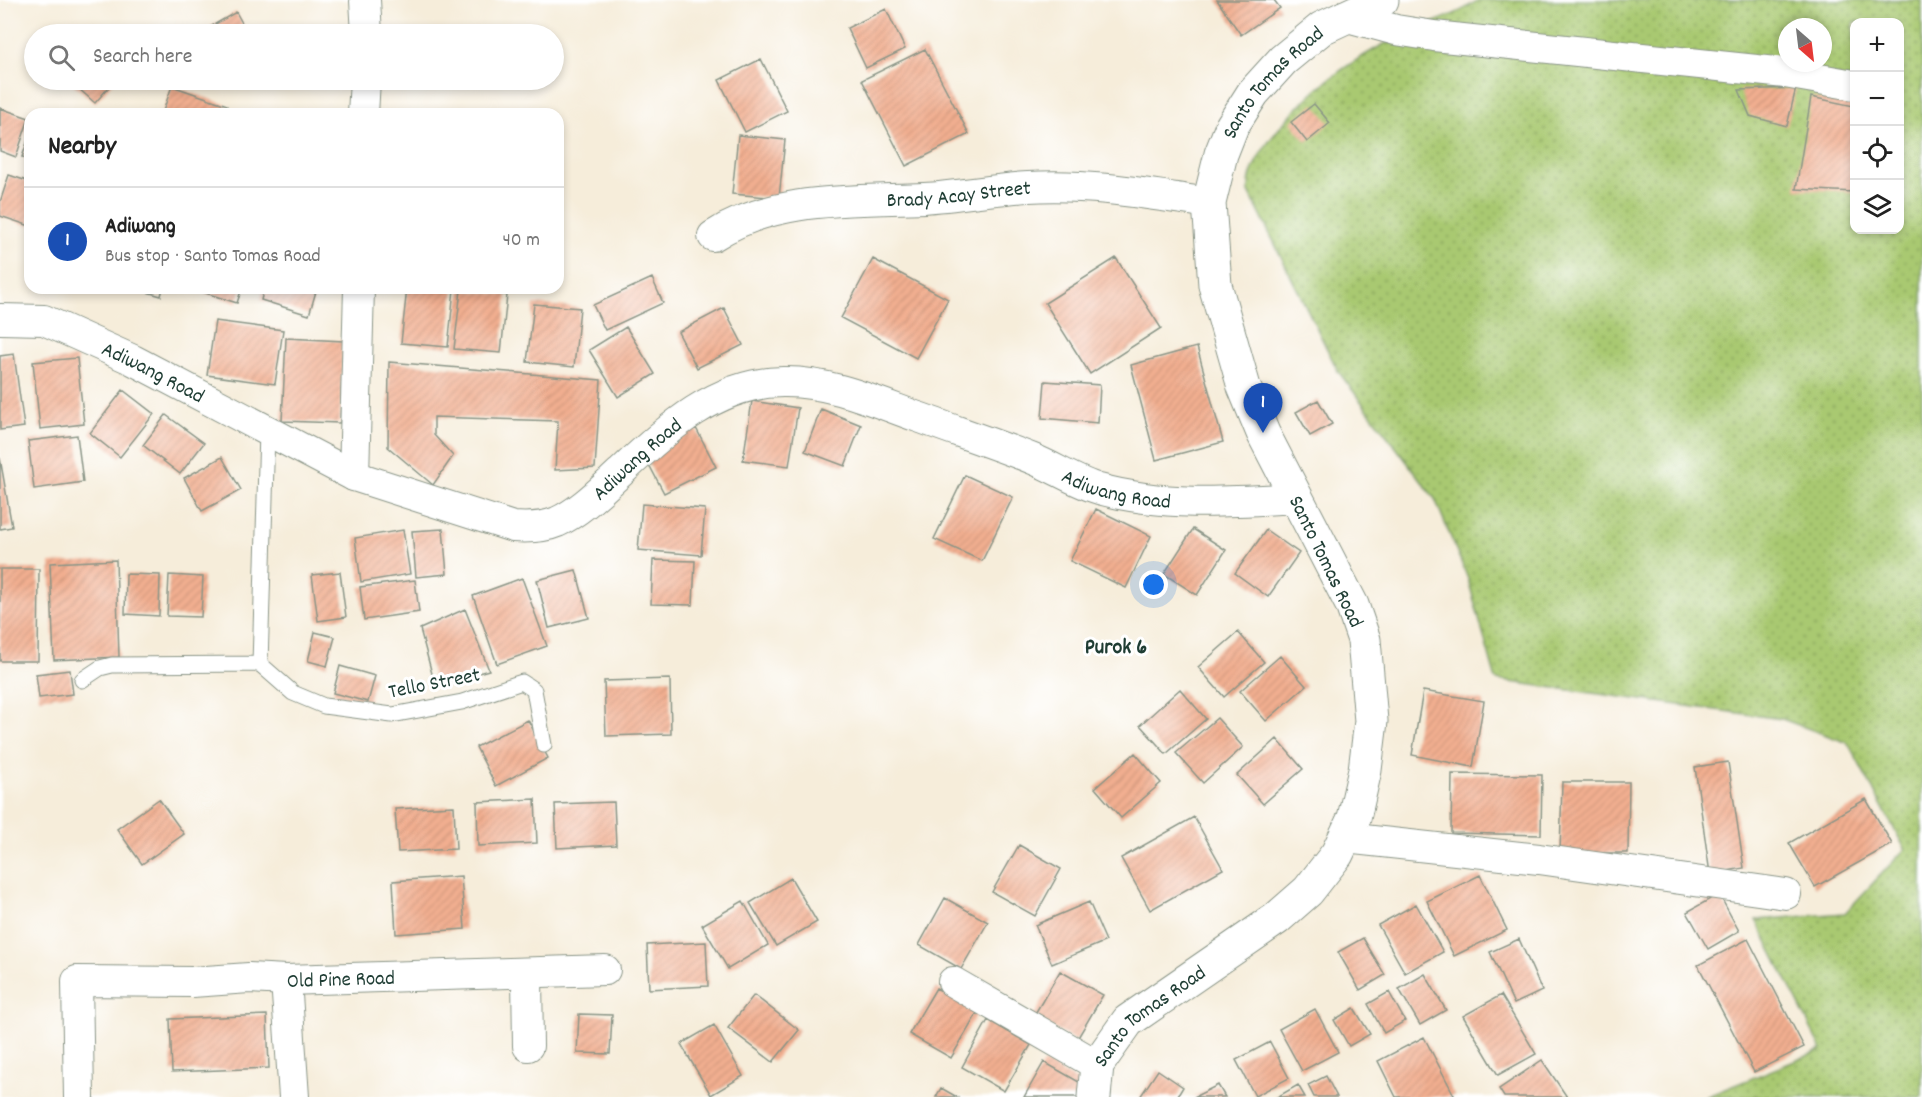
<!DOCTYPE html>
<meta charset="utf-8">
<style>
:root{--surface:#fff;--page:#f6f6f6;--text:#222;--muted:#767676;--line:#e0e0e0;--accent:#111827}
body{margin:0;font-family:Dekko,sans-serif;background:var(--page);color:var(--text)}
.controls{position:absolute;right:18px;top:18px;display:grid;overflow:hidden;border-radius:12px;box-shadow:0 3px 9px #0003}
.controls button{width:54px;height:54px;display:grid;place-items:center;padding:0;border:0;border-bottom:2px solid var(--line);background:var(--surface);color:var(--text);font:30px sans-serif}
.compass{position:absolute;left:1778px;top:18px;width:54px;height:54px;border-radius:50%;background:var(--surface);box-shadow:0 3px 9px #0003;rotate:152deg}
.you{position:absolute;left:1154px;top:585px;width:21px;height:21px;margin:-15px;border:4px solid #fff;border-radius:50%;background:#1a73e8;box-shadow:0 0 0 9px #1a73e833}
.badge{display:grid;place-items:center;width:39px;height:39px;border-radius:50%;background:var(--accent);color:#fff;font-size:20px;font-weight:700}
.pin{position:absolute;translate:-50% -50px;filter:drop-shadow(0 2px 3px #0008)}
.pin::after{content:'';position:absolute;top:32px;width:21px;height:18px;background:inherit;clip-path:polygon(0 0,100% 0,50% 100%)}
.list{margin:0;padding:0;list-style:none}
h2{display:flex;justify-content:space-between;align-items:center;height:78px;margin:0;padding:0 24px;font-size:26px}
h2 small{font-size:20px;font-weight:400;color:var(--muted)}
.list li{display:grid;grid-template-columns:39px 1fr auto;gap:18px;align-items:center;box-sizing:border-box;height:108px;padding:0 24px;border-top:2px solid var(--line)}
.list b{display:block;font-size:22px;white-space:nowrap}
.list p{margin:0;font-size:20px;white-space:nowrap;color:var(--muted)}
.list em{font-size:20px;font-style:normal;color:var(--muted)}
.icon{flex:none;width:33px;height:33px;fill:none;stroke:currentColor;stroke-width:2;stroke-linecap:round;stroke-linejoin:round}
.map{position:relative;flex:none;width:1922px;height:1097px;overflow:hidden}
.search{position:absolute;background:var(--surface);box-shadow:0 3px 9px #0003;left:24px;top:24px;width:540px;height:66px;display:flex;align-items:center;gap:15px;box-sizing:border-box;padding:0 21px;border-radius:33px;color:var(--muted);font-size:22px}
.panel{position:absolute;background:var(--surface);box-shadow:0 3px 9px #0003;left:24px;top:108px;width:540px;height:186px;border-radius:18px}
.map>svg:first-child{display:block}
</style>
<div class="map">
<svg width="1922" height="1097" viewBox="0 0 1922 1097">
<defs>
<pattern id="grass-dots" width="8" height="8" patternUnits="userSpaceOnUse" patternTransform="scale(1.5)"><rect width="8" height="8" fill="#a9c971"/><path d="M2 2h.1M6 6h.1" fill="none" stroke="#89a45e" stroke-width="1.8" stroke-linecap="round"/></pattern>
<pattern id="building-hatch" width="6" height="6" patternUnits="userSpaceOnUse" patternTransform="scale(1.5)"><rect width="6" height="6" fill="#f2af90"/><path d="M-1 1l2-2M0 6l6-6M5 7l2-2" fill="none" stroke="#cf977d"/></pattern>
</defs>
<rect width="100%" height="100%" fill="#fff"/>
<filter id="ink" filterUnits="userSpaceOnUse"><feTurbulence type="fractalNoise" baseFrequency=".0167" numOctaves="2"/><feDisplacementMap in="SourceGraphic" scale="12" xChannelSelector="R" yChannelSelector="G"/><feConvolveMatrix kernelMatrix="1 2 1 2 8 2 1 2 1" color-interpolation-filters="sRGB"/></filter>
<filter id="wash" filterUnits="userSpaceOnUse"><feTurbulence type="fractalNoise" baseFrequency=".008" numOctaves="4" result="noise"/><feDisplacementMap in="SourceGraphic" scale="24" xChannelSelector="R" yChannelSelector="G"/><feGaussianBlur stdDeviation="1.35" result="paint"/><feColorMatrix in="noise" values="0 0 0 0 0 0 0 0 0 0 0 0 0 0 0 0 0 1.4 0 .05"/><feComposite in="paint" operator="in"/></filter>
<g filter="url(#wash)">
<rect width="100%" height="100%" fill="#f6edda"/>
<!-- grass -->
<path fill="url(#grass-dots)" stroke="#648352" stroke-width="1.5" fill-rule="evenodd" d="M1478 0H1922V1097H1705L1822 1050 1756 920 1845 913 1905 849 1848 743 1782 719 1496 680 1468 579 1435 499 1338 371 1249 192C1244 157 1308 93 1336 74 1355 60 1378 47 1399 36 1426 23 1454 18 1478 0ZM1854 22H1900V230H1854ZM1787 27H1823V63H1787Z"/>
<g id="blocks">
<!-- building -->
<path fill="url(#building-hatch)" d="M1217 0H1274L1280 8 1241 35Z
M886 9 905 49 866 68 847 28Z
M236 12 248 34H214L210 27Z
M925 49 969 134 906 166 862 80Z
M761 59 787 111 745 132 719 80Z
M69 80H115L95 103Z
M179 80H193L183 85Z
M172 86 227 105 224 114H162Z
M1796 88 1787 126 1750 116 1739 90Z
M1811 97 1854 106V192L1796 189Z
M1314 104 1330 123 1307 142 1291 122Z
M0 108 29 118 16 157 0 151Z
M30 135V159L22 157Z
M738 135 785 140 779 198 732 194Z
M9 175 30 182V226L0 216V202Z
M1116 258 1161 328 1090 374 1045 303Z
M873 259 948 299 916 358 841 318Z
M652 278 663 303 605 330 593 305Z
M133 288H163L161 296Z
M190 288H242L237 303Z
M264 288H317L309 315 261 300Z
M407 288 454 289 448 347 401 343Z
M461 290 507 295 501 353 454 349Z
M534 304 580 308 574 367 527 362Z
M724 308 743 345 697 368 678 332Z
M215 321 283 330 275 384 207 375Z
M626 327 655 374 618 397 589 350Z
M286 338 343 341 340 423 282 421Z
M1197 347 1223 442 1156 460 1131 365Z
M14 354 24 427 0 430V356Z
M77 358 84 424 40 429 33 362Z
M389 362 601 380 595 468 555 470 558 421 434 417V435L453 456 433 485 388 447Z
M1045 381 1100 385 1098 423 1042 418Z
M123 390 154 414 120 457 90 433Z
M1318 400 1332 424 1310 436 1296 412Z
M752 401 798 408 789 466 743 460Z
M821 409 861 425 845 466 805 451Z
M166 415 204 443 180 474 143 445Z
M696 428 716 467 664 493 644 455Z
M77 435 83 482 34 489 28 441Z
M222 457 241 490 202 511 184 478Z
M0 458 12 527 0 529Z
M965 475 1013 497 982 561 934 539Z
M642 504 705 509 701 555 638 550Z
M1096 509 1151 536 1126 588 1070 561Z
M443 529 447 574 416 577 412 531Z
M1193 529 1226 550 1197 595 1164 574Z
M403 530 410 574 361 582 355 538Z
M1266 530 1299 553 1268 597 1235 573Z
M116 560 119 657 54 660 50 563Z
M653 560 695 561 693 605 651 604Z
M0 569H39L38 661H0Z
M576 570 589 618 549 628 537 580Z
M340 572 346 617 318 621 312 575Z
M126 574 160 575 159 616 125 614Z
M169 575 203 577 201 617 167 616Z
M522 578 547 646 497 664 473 596Z
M415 580 419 612 364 620 360 587Z
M465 609 489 670 435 685 420 629Z
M315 632 335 637 327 666 308 661Z
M1238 632 1264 662 1224 697 1198 667Z
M1280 656 1306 686 1266 721 1240 691Z
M340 666 375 676 368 702 333 693Z
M70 670 73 694 39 698 36 674Z
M670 679 671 734 606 736 604 681Z
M1180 689 1206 719 1166 754 1140 725Z
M1423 691 1484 701 1473 767 1412 755Z
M1217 718 1243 747 1203 783 1176 753Z
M528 720 548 758 496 786 476 747Z
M1277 739 1303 769 1263 804 1237 775Z
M1135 753 1161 783 1121 818 1095 788Z
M1728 762 1744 868 1710 874 1695 767Z
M1452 774 1542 775 1541 835 1451 833Z
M1562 782H1629L1628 853H1560Z
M159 799 184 834 142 864 117 829Z
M535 799 537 843 478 846 477 802Z
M1866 799 1892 844 1815 887 1789 843Z
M614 802 616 845 557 848 555 804Z
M454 806 456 849 398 852 395 809Z
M1194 817 1223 869 1150 910 1121 858Z
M1019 845 1061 869 1035 916 992 892Z
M1480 875 1507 930 1454 956 1427 901Z
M461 876 465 929 396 934 393 881Z
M791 878 817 922 776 946 750 903Z
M1719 894 1739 931 1708 949 1687 912Z
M945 898 988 922 961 969 919 945Z
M743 901 768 945 728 969 702 925Z
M1089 902 1106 941 1052 964 1035 925Z
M1416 904 1443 952 1405 973 1378 925Z
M1363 938 1385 975 1360 990 1338 952Z
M1519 939 1542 991 1514 1004 1490 952Z
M1748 939 1804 1047 1754 1072 1698 965Z
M706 942 708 986 649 989 647 945Z
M1060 971 1103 995 1076 1041 1033 1017Z
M1425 974 1446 1010 1420 1025 1399 989Z
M936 988 978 1012 951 1058 909 1034Z
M1389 992 1405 1021 1384 1033 1368 1004Z
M754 995 799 1030 773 1062 728 1028Z
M1501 995 1536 1054 1498 1075 1463 1016Z
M1354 1008 1370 1034 1349 1046 1334 1020Z
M1315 1009 1338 1052 1302 1071 1279 1029Z
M579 1014 612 1015 610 1054 577 1053Z
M267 1015 269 1068 172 1072 170 1019Z
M988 1020 1031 1045 1004 1091 962 1067Z
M714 1025 743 1076 711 1095 681 1044Z
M1424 1037 1454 1095 1449 1097H1396L1378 1061Z
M1270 1042 1289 1078 1255 1096 1236 1060Z
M1542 1060 1567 1097H1504L1499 1089Z
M1044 1062 1086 1086 1080 1097H1024Z
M1158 1070 1183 1087 1177 1097H1140Z
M1326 1076 1337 1097H1314L1308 1085Z
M1218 1085 1225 1097H1194Z
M1298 1085 1305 1097H1277Z
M941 1088 957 1097H936Z"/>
</g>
</g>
<g filter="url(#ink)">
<use href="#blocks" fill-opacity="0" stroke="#8a9587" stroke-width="1.5"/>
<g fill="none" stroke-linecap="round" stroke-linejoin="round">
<defs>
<path id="lane" d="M267 432 260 664 293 693 324 706 392 715 462 702 522 682 534 690 544 745
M82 680 100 668 112 665 260 664"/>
<g id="street">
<path d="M365 0 367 34"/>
<path d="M1344 16 1396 30 1434 36 1785 73 1854 85"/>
<path d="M363 114 365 80"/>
<path id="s1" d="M713 236C774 196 854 201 924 198 959 196 993 189 1028 187 1089 183 1149 194 1209 203"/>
<path id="s2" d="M0 319 44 320 133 360 354 476 513 527C528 528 543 528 557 522 581 511 602 489 621 472 666 429 718 382 783 382 829 381 876 402 918 417 956 431 995 444 1033 459 1055 468 1076 482 1099 489 1164 507 1231 502 1297 498"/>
<path d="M354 476 359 288"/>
<path d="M1345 838 1539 859 1786 894"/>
<path d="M527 975 528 1046"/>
<path d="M286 980 294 1097"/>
<path d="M953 982 1097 1065"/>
<path id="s3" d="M79 1097 77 981 192 982 249 978 286 980 605 970"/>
</g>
<g id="secondary">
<path id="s4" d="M1094 1097 1097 1065 1128 1021 1276 919 1308 891 1337 854 1354 818 1365 770 1371 721 1364 640 1352 605 1263 433 1244 387 1215 285 1209 203 1221 154 1232 126 1253 93 1283 60 1322 28 1382 0"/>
</g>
</defs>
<!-- lane casing -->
<use href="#lane" stroke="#8a9587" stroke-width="17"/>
<!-- street casing -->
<use href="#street" stroke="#8a9587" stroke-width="32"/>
<!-- secondary casing -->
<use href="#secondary" stroke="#8a9587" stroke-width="35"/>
<!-- lane -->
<use href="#lane" stroke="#fff" stroke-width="15"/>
<!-- street -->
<use href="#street" stroke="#fff" stroke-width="30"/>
<!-- secondary -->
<use href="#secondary" stroke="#fff" stroke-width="33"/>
</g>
</g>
<g text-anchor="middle" stroke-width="6" stroke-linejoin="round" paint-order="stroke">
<!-- street labels -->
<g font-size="21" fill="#1f3d34" stroke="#fff">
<text dy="7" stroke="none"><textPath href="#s4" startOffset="1184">Santo Tomas Road</textPath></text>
<text dy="7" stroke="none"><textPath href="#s1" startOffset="252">Brady Acay Street</textPath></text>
<text dy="7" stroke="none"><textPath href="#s2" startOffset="165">Adiwang Road</textPath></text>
<text dy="7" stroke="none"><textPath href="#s2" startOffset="705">Adiwang Road</textPath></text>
<text dy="7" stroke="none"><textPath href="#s2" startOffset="1227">Adiwang Road</textPath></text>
<text transform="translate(1327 561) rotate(64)" y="7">Santo Tomas Road</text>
<text transform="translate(434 682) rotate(-11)" y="7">Tello Street</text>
<text dy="7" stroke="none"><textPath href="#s3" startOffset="380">Old Pine Road</textPath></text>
<text dy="7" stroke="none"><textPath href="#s4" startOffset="105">Santo Tomas Road</textPath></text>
</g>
<!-- neighbourhood labels -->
<g font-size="22" font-weight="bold" fill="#1f3d34" stroke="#fff">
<text x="1116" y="653">Purok 6</text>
</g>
</g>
</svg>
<div class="controls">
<button>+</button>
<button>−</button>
<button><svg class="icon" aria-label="locate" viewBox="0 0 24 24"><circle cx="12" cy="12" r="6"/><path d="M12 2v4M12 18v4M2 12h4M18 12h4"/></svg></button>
<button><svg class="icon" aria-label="layers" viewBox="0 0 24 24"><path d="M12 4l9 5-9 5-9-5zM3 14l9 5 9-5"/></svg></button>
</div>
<svg class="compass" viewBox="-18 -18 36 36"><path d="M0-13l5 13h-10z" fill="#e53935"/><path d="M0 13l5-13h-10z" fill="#767676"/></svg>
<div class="you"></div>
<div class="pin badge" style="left:1263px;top:433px;background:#1a4fb4">1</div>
<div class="search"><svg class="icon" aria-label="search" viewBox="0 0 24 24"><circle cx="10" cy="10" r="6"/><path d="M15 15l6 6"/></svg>Search here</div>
<section class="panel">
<h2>Nearby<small></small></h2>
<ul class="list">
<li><span class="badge" style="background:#1a4fb4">1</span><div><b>Adiwang</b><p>Bus stop · Santo Tomas Road</p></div><em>40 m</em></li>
</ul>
</section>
</div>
